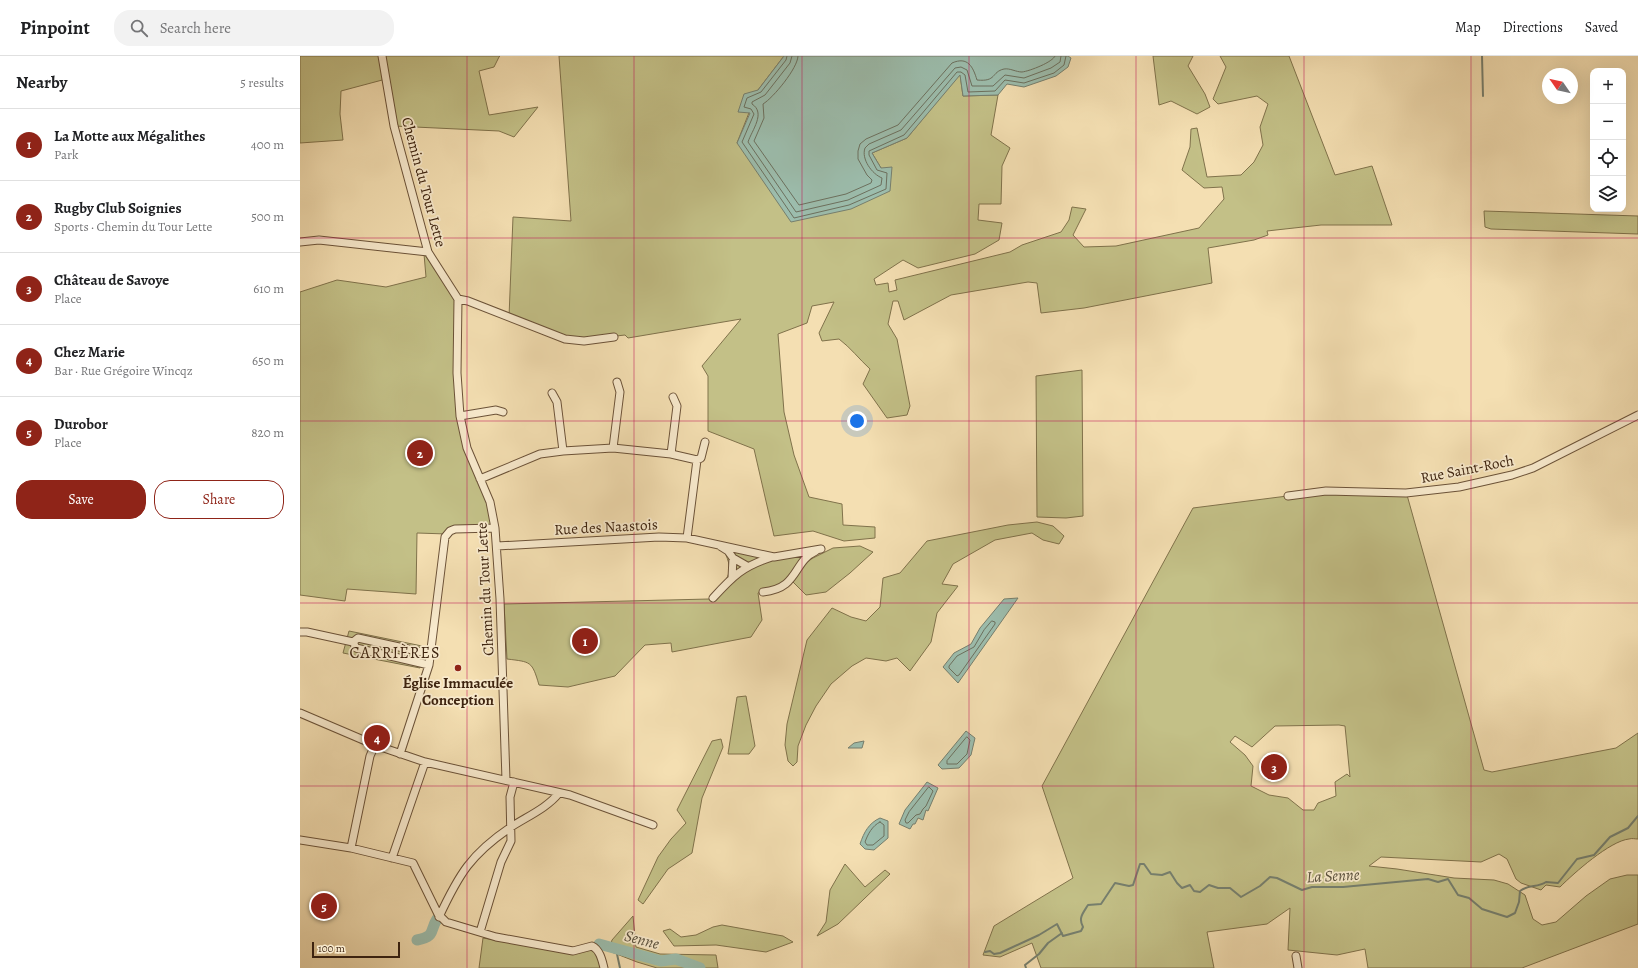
<!DOCTYPE html>
<meta charset="utf-8">
<style>
:root{--surface:#fff;--page:#f2f2f2;--text:#202124;--muted:#757577;--line:#e0e0e0;--accent:#8f2418}
body{margin:0;font-family:Alegreya,serif;background:var(--page);color:var(--text)}
.controls{position:absolute;right:12px;top:12px;display:grid;overflow:hidden;border-radius:8px;box-shadow:0 4px 16px #0002}
.controls button{width:36px;height:36px;display:grid;place-items:center;padding:0;border:0;border-bottom:1px solid var(--line);background:var(--surface);color:var(--text);font:20px sans-serif}
.compass{position:absolute;left:1242px;top:12px;width:36px;height:36px;border-radius:50%;background:var(--surface);box-shadow:0 4px 16px #0002;rotate:304deg}
.scale{position:absolute;left:12px;bottom:10px;width:88px;box-sizing:border-box;padding-left:4px;border:2px solid #3d230f;border-top:0;font-size:11px;line-height:14px;white-space:nowrap;color:#3d230f;-webkit-text-stroke:3px #f8eacd;paint-order:stroke}
.you{position:absolute;left:557px;top:365px;width:14px;height:14px;margin:-10px;border:3px solid #fff;border-radius:50%;background:#1a73e8;box-shadow:0 0 0 6px #1a73e833}
.badge{display:grid;place-items:center;width:26px;height:26px;border-radius:50%;background:var(--accent);color:#fff;font-size:13px;font-weight:700}
.pin{position:absolute;translate:-50% -50%;border:2px solid #fff;box-shadow:0 1px 4px #0006}
.list{margin:0;padding:0;list-style:none}
h2{display:flex;justify-content:space-between;align-items:center;height:52px;margin:0;padding:0 16px;font-size:17px}
h2 small{font-size:13px;font-weight:400;color:var(--muted)}
.list li{display:grid;grid-template-columns:26px 1fr auto;gap:12px;align-items:center;box-sizing:border-box;height:72px;padding:0 16px;border-top:1px solid var(--line)}
.list b{display:block;font-size:15px;white-space:nowrap}
.list p{margin:0;font-size:13px;white-space:nowrap;color:var(--muted)}
.list em{font-size:13px;font-style:normal;color:var(--muted)}
.actions{display:flex;gap:8px;padding:12px 16px}
.actions a{flex:1;padding:9px 0;border:1px solid var(--accent);border-radius:16px;text-align:center;font-size:14px;color:var(--accent)}
.actions .main{background:var(--accent);color:#fff}
.icon{flex:none;width:22px;height:22px;fill:none;stroke:currentColor;stroke-width:2;stroke-linecap:round;stroke-linejoin:round}
.map{position:relative;flex:none;width:1338px;height:912px;overflow:hidden}
header{display:flex;align-items:center;gap:24px;box-sizing:border-box;height:56px;padding:0 20px;background:var(--surface);border-bottom:1px solid var(--line)}
header strong{font-size:19px}
nav{display:flex;gap:22px;margin-inline-start:auto;font-size:14px}
.search{width:280px;height:36px;background:var(--page);display:flex;align-items:center;gap:10px;box-sizing:border-box;padding:0 14px;border-radius:16px;color:var(--muted);font-size:15px}
main{display:flex}
aside{flex:1;background:var(--surface)}
.map>svg:first-child{display:block}
</style>
<header>
<strong>Pinpoint</strong>
<div class="search"><svg class="icon" aria-label="search" viewBox="0 0 24 24"><circle cx="10" cy="10" r="6"/><path d="M15 15l6 6"/></svg>Search here</div>
<nav><a>Map</a><a>Directions</a><a>Saved</a></nav>
</header>
<main>
<aside>
<h2>Nearby<small>5 results</small></h2>
<ul class="list">
<li><span class="badge">1</span><div><b>La Motte aux Mégalithes</b><p>Park</p></div><em>400 m</em></li>
<li><span class="badge">2</span><div><b>Rugby Club Soignies</b><p>Sports · Chemin du Tour Lette</p></div><em>500 m</em></li>
<li><span class="badge">3</span><div><b>Château de Savoye</b><p>Place</p></div><em>610 m</em></li>
<li><span class="badge">4</span><div><b>Chez Marie</b><p>Bar · Rue Grégoire Wincqz</p></div><em>650 m</em></li>
<li><span class="badge">5</span><div><b>Durobor</b><p>Place</p></div><em>820 m</em></li>
</ul>
<div class="actions"><a class="main">Save</a><a>Share</a></div>
</aside>
<div class="map">
<svg width="1338" height="912" viewBox="0 0 1338 912">
<rect width="100%" height="100%" fill="#f4dfb2"/>
<filter id="stains"><feTurbulence type="fractalNoise" baseFrequency=".005" numOctaves="4"/><feColorMatrix values="0 0 0 0 .2 0 0 0 0 .09 0 0 0 0 .02 0 0 0 .5 -.17"/></filter>
<radialGradient id="worn" r=".72"><stop offset=".6" stop-color="#630" stop-opacity="0"/><stop offset="1" stop-color="#630" stop-opacity=".3"/></radialGradient>
<!-- green -->
<path fill="#c3c087" stroke="#80724b" fill-rule="evenodd" d="M0 0H200L199 1 194 11 179 15 189 59 238 51 214 81 199 75 94 70 86 23 41 35 40 58 43 84 0 87Z
M259 0H484L458 34 437 87 581 112 572 97 607 82 660 18 663 40 698 39 691 79 710 92 702 110 701 148H679L678 164 702 167 699 184 675 198 618 212 603 204 574 223 576 229 588 227 589 236 597 234 595 224 710 196 722 189 761 176 769 164 772 151 786 153 773 179 784 191 816 190 899 172 924 143 922 131 904 132 882 114 890 91 891 73 897 72 907 121 941 119 954 106 963 89 960 71 968 48 957 40 918 48 913 43 926 11 920 0H989L1035 119 1072 110 1092 169H1021L967 175 968 179 954 184 908 192 912 227 784 252 741 257 737 227 728 226 651 239 604 264 598 245H593L588 268 597 283 610 350 607 359 587 362 563 328 570 313C559 303 551 292 539 283L522 285 519 277 534 246 512 250 507 267 478 278 484 356 494 399 509 441 542 448 543 469 575 471V482L544 485 513 475 474 480 454 393 408 375V320L402 310 441 263 328 282 325 279 273 285 209 261 213 161 271 165Z
M853 0H893L888 10 905 38 910 51 897 58 871 45 859 49Z
M1184 155 1338 160V178L1191 173 1185 171Z
M124 198 158 243V345L177 417 195 472 157 474 147 478 117 477 116 538 47 533 45 545 0 539V236L37 224 86 231 126 221Z
M782 314 783 460 766 462 737 461 736 320Z
M1011 437 1107 439 1184 714 1192 716 1316 692 1338 677V783C1335 783 1332 782 1329 783 1310 785 1274 817 1260 831L1246 829 1241 834 1221 827 1216 823 1207 803 1199 798 1181 806 1081 801 1069 810 1097 813 1154 822 1194 824 1208 828 1225 839 1233 863 1242 869 1256 866 1286 840 1310 823 1327 819H1338V868L1222 912H1068L1065 893 1037 899 988 894 990 852 967 868 907 876 914 912H741L732 887 700 901 683 899 694 870 773 822 742 730 893 452ZM1039 669 1045 670 1050 721 1047 718 1035 726 1036 740 1018 747 1014 754H1003L988 742 969 739 951 730 953 710 945 699 930 686 935 680 952 691 975 670Z
M737 466 753 470 764 480 759 488 743 484 732 477 695 484 653 508 642 528 658 530 637 557 631 586 610 615 597 602 586 605 566 602 552 610 531 628 516 650 506 669 498 690 497 706 493 710 488 705 485 689 487 668 507 584 532 552 551 561 566 565 580 551 583 522 600 517 627 485 708 469Z
M421 488 476 498 515 493 511 503 533 492 560 490 573 496 550 517 526 536 506 539 492 525 458 537 462 564 451 581 372 596 371 587 345 589 315 620 268 631 239 629C232 605 231 606 207 603L204 548 409 543C430 520 436 518 421 488Z
M49 575 122 590 123 594 120 612 43 597Z
M446 640 455 690 449 698H428L437 641Z
M421 683 423 691 402 742 392 797 368 813 343 848 338 844 358 801 371 783 386 767 377 754 412 685Z
M545 808 565 831 585 814 590 818 538 868 517 880 526 866 530 834Z
M333 860 336 891 360 898 416 899 418 912H357L337 906 309 895 312 884Z
M422 869 483 880 493 886 466 896 416 889 374 890 363 875 370 873 381 881 396 879 413 871Z
M183 882 242 892 295 893 302 912H179Z"/>
<!-- water -->
<path fill="#9cbdad" stroke="#767f6e" d="M484 0H768L771 2 768 11 756 20 724 31 707 28 698 39 663 40 660 19 607 82 572 97 581 112 592 111 590 135 551 153 491 166 437 87 450 57 438 56 444 38 458 34Z
M718 542 658 627 643 611 654 597 671 588 680 572 704 543Z
M666 675 675 682 671 699 659 712 642 713 638 709Z
M564 685 562 692H548L554 687Z
M627 726 638 732 628 755 626 754 623 764 618 762 615 768H613L610 773 599 768 605 754Z
M580 762 588 765V782L574 794 565 793 560 788C564 776 569 767 580 762Z"/>
<g fill="none" stroke-linecap="round" stroke-linejoin="round">
<!-- shore -->
<path stroke="#6c705e" stroke-width="1" d="M487 0 486 4 461 36 447 42 444 51 451 53 454 58 442 86 494 162 549 149 586 133 587 117 577 114 569 99V95L604 79 657 16H661L665 19 668 36 695 35 705 24 724 27 754 17 764 9 766 0
M492 0 490 7 465 39 452 46V48C466 57 452 74 448 86L496 156 548 144 581 129 582 122C572 118 561 103 565 92L569 88 601 74 655 12 661 11 667 14 672 30H693L705 19 724 22 751 12 760 6 761 0
M498 0C498 12 473 42 463 48L464 62 454 85 499 149 546 138 571 127 572 124 567 119 558 103V95L560 88 566 83 598 69 652 7C668 0 673 11 677 24 697 26 691 16 704 13 710 12 716 16 722 16 730 15 753 6 755 0
M692 565 695 566V568L659 619 657 620 649 612V610L657 600 674 591 684 574Z
M667 681 670 684 667 698 657 708H647V705Z
M629 731 633 735 626 750 623 753 620 758 616 759 608 767H606L605 764 609 756Z
M580 766 584 769V780L573 789H567L565 786C568 778 572 770 580 766Z"/>
<!-- stream -->
<path stroke="#767f6e" stroke-width="2" d="M1182 0 1183 40
M312 890 317 898 320 912
M685 896 690 895 694 898 700 897 739 879 757 868 763 880 781 875 783 871C778 862 783 857 788 849L801 848 815 827 829 830 833 829 840 808H844L851 818 862 819 870 816 877 827 882 832 890 829 894 835 900 836 909 829 918 832H930L941 841 960 830 970 821 977 822 1002 834 1012 831H1043L1128 823 1138 826 1148 823 1158 839 1169 842 1182 853 1207 861 1215 857 1219 846 1220 835C1229 828 1237 832 1246 826L1258 827 1277 803 1294 799 1310 781 1328 772 1338 760
M726 912 725 909 739 898 748 887 762 877"/>
<!-- river -->
<path stroke="#9cbdad" stroke-width="11" d="M117 884C136 880 129 876 137 863
M299 888 361 905 376 903 400 912"/>
<defs>
<path id="minor" d="M82 0 94 70 128 196 158 243 157 317 160 360 167 392 190 446 195 472 200 543 206 724
M0 186 19 184 128 196
M158 243 168 245 265 283 284 285 314 281
M252 337 257 346 263 395
M160 360 196 354 203 356
M313 392 320 336 317 326
M371 398 377 350 373 341
M397 404 401 402 405 386
M180 423 240 398 263 395 313 392 371 398 397 404 387 482
M988 440 1026 435 1106 437 1159 431 1212 419 1233 412 1338 359
M197 490 359 481 387 482 474 501 521 493
M420 490 428 495 433 502 447 510
M432 522 433 502
M463 536C500 532 492 506 516 495
M413 542C433 520 443 510 472 501
M0 576H7L53 586
M129 609 56 592 53 586 58 582 131 598
M0 657 75 689 125 706 270 739 353 769
M100 698 129 609 145 481 150 475 155 473 195 472
M0 784 51 792 113 807 138 858 146 866 196 881 273 895 292 890C300 894 302 904 304 912
M51 792 70 700 75 689
M92 802 125 706
M139 861C159 818 171 798 211 771 228 760 247 752 259 737
M180 876 201 806 211 785 210 741 214 726
M996 900 998 912"/>
</defs>
<!-- minor casing -->
<use href="#minor" stroke="#6b5238" stroke-width="9"/>
<!-- minor -->
<use href="#minor" stroke="#f8eacd" stroke-width="7"/>
</g>
<!-- grid -->
<path fill="none" stroke="#c2185b" stroke-width="1" stroke-opacity="0.55" d="M167 0V912M334 0V912M502 0V912M669 0V912M836 0V912M1004 0V912M1171 0V912M0 182H1338M0 365H1338M0 547H1338M0 730H1338"/>
<!-- markers -->
<circle fill="#8f2418" stroke="#f8eacd" stroke-width="1.5" cx="158" cy="612" r="4"/>
<g text-anchor="middle" stroke-width="3.5" stroke-linejoin="round" paint-order="stroke">
<!-- street labels -->
<g font-size="15" fill="#3d230f" stroke="#f8eacd">
<text transform="translate(124 126) rotate(75)" y="5">Chemin du Tour Lette</text>
<text transform="translate(1167 413) rotate(-11)" y="5">Rue Saint-Roch</text>
<text transform="translate(306 471) rotate(-3)" y="5">Rue des Naastois</text>
<text transform="translate(185 533) rotate(-93)" y="5">Chemin du Tour Lette</text>
</g>
<!-- poi labels -->
<g font-size="15" font-weight="bold" fill="#3d230f" stroke="#f8eacd">
<text x="158" y="632">Église Immaculée<tspan x="158" dy="17">Conception</tspan></text>
</g>
<!-- neighbourhood labels -->
<g font-size="16" letter-spacing="1" fill="#3d230f" stroke="#f8eacd">
<text x="95" y="602">CARRIÈRES</text>
</g>
<!-- water labels -->
<g font-size="16" font-style="italic" fill="#5a513e" stroke="#f8eacd">
<text transform="translate(1033 819) rotate(-3)" y="6">La Senne</text>
<text transform="translate(342 883) rotate(15)" y="6">Senne</text>
</g>
</g>
<rect width="100%" height="100%" filter="url(#stains)"/>
<rect width="100%" height="100%" fill="url(#worn)"/>
</svg>
<div class="controls">
<button>+</button>
<button>−</button>
<button><svg class="icon" aria-label="locate" viewBox="0 0 24 24"><circle cx="12" cy="12" r="6"/><path d="M12 2v4M12 18v4M2 12h4M18 12h4"/></svg></button>
<button><svg class="icon" aria-label="layers" viewBox="0 0 24 24"><path d="M12 4l9 5-9 5-9-5zM3 14l9 5 9-5"/></svg></button>
</div>
<svg class="compass" viewBox="-18 -18 36 36"><path d="M0-13l5 13h-10z" fill="#e53935"/><path d="M0 13l5-13h-10z" fill="#757577"/></svg>
<div class="scale">100 m</div>
<div class="you"></div>
<div class="pin badge" style="left:285px;top:585px">1</div>
<div class="pin badge" style="left:120px;top:397px">2</div>
<div class="pin badge" style="left:974px;top:711px">3</div>
<div class="pin badge" style="left:77px;top:682px">4</div>
<div class="pin badge" style="left:24px;top:850px">5</div>
</div>
</main>
